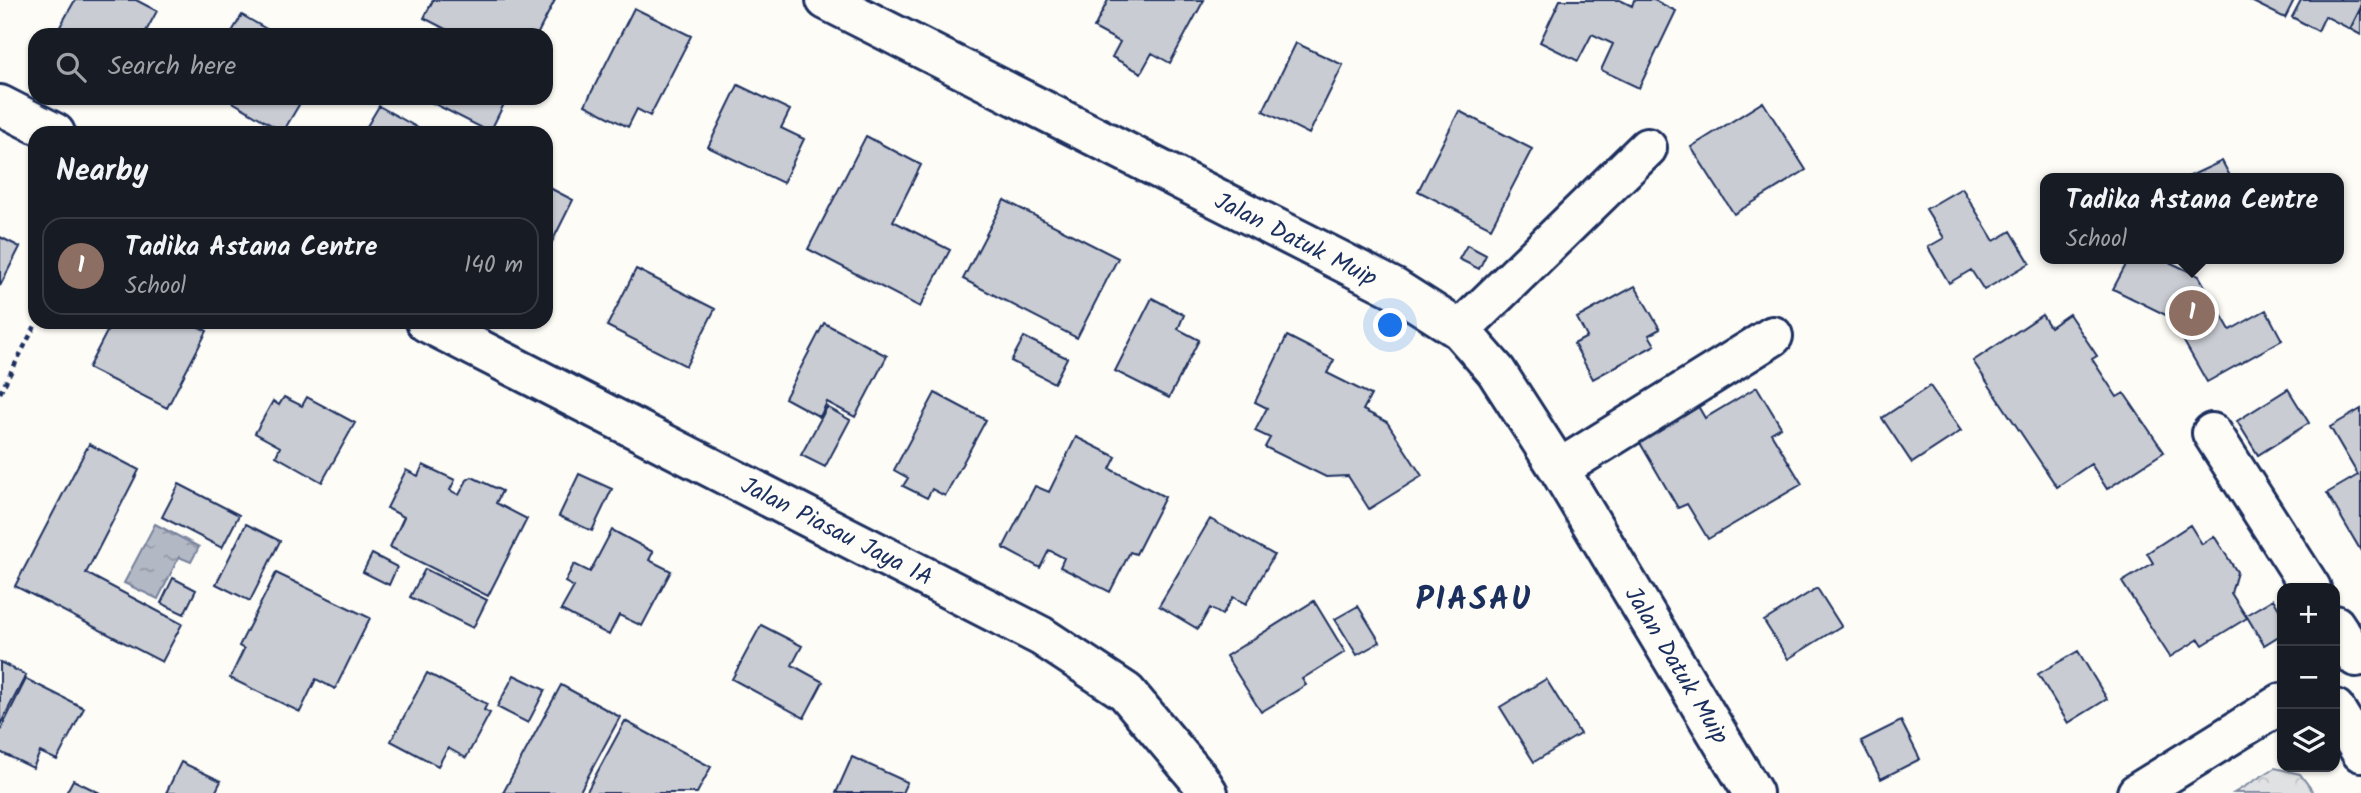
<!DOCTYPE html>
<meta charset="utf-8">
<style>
:root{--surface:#171b24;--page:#242831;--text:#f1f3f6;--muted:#9ea1a6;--line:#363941;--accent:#7c3aed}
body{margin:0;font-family:Kalam,sans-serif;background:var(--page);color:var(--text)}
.controls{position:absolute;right:21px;bottom:21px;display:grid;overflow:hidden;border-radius:14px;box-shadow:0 2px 5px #0004}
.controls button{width:63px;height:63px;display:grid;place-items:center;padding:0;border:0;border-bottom:2px solid var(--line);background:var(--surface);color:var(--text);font:35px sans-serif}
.you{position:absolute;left:1391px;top:326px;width:24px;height:24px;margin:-18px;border:5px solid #fff;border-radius:50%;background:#1a73e8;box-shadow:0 0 0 10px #1a73e833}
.badge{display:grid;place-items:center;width:46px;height:46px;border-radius:50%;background:var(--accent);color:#fff;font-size:23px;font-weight:700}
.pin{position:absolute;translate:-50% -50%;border:4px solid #fff;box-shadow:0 2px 7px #0006}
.popup{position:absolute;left:2040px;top:173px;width:304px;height:91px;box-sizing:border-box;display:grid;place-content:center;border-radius:14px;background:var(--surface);filter:drop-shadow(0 2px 5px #0005);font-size:23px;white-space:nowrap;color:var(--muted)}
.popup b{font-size:26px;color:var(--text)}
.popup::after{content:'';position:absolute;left:50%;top:100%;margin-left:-14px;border:14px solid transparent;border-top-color:var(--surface)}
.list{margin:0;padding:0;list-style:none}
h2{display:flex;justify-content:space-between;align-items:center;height:91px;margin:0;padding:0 28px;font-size:30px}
h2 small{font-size:23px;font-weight:400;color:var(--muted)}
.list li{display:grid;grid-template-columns:46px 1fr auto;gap:21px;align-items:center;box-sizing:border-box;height:98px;margin:0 14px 14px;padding:0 14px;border:2px solid var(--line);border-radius:21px}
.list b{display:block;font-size:26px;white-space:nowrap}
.list p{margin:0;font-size:23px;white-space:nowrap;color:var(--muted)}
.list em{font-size:23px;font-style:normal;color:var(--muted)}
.icon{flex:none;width:38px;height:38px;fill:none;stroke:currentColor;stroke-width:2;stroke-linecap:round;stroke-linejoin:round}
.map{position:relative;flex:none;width:2361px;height:793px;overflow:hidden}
.search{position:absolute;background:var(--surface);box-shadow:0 2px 5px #0004;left:28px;top:28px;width:525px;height:77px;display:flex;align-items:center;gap:18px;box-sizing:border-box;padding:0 24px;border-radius:21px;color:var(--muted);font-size:26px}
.panel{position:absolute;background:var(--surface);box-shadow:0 2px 5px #0004;left:28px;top:126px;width:525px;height:203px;border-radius:21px}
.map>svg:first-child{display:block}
</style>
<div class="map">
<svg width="2361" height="793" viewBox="0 0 2361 793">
<defs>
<pattern id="forest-crowns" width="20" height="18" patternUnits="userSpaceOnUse" patternTransform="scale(1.75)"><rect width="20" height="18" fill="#e0e1e3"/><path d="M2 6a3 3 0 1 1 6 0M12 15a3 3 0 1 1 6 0" fill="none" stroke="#c0c1c5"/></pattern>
<pattern id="water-ripples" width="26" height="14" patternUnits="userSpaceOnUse" patternTransform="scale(1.75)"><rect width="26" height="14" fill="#b3b8c5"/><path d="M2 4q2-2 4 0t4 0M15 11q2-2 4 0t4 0" fill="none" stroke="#9196a3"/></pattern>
</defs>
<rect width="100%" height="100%" fill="#fdfcf7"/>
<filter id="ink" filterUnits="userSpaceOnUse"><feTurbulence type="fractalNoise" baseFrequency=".0143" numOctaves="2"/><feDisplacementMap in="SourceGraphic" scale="14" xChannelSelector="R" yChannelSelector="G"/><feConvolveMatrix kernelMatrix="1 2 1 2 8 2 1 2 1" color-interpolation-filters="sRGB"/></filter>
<g filter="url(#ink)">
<!-- forest -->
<path fill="url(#forest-crowns)" stroke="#7e88a0" stroke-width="2" d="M2275 768 2300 774 2314 793H2234Z"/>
<!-- water -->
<path fill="url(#water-ripples)" stroke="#76819c" stroke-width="2" d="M155 524 199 547 191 562 179 557 158 599 124 583Z"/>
<!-- building -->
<path fill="#c9ccd3" stroke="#1b2f5e" stroke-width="2" d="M75 0H136L157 11 144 35H64L57 32Z
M433 0H555L537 35H506L498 31 496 35H457L424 18Z
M1108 0H1204L1170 63 1152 53 1141 73 1112 57 1120 42 1094 28Z
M1560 0H1620L1632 6 1634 0H1654L1676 11 1639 88 1601 70 1613 44 1592 34 1578 61 1540 42Z
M2249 0H2294L2285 18Z
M2301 0H2361V7L2350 29 2325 16 2318 31 2292 17Z
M2361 7V35L2350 29Z
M634 8 691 36 650 116 637 109 628 127 585 105Z
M242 15 277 35H230Z
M1296 43 1343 65 1309 134 1263 111Z
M738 85 790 110 781 128 804 139 783 183 708 147Z
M226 98H303L283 132Z
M423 98H492L504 104 490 132Z
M1763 102 1806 170 1734 214 1691 147Z
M379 106 427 133H363Z
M1459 111 1532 149 1491 228 1418 191Z
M866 136 921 165 893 221 950 250 920 307 808 249Z
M2222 161 2231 178H2186Z
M546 186 573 200 548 250 546 249Z
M1962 188 1994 241 2011 231 2030 263 1984 290 1971 270 1949 283 1928 247 1944 238 1926 209Z
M1004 200 1118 258 1077 338 963 279Z
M0 237 20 247 0 286Z
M1467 245 1486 255 1479 269 1459 259Z
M2129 259H2163L2199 276 2230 330 2266 310 2282 340 2207 382 2170 317 2113 289Z
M636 269 715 309 686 366 607 326Z
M1635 286 1660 329 1649 335 1655 345 1593 379 1574 344 1587 337 1577 318Z
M1152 298 1184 315 1178 329 1199 340 1169 398 1115 371Z
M2069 314 2097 356 2092 359 2117 397 2124 393 2164 452 2107 489 2091 464 2057 487 1973 361 2042 315 2050 327Z
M112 322H189L207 331 167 408 88 368Z
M824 323 887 356 855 417 827 402 820 417 785 398Z
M1287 336 1334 360 1327 373 1371 395 1363 410 1387 422 1422 476 1369 509 1348 476 1326 477 1265 447 1270 438 1255 431 1267 408 1255 402Z
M1024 337 1067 358 1054 383 1011 361Z
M1930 386 1961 431 1912 463 1882 418Z
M1757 387 1781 427 1771 433 1802 484 1708 539 1687 504 1678 508 1639 441 1698 406 1705 418Z
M2288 389 2309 423 2258 455 2237 421Z
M935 393 986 420 945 496 932 489 927 498 903 486 908 478 894 470Z
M284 397 302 406 307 397 355 423 322 482 276 456 280 447 255 433 273 401 279 405Z
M827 407 850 420 825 467 801 455Z
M2361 409V551L2327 493 2358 475 2330 427Z
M1076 437 1116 457 1110 469 1165 497 1136 554 1130 552 1110 592 1060 567 1064 558 1049 550 1040 568 1003 548 1035 486 1049 492Z
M89 444 139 470 86 573 182 624 162 662 15 586Z
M423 465 455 480 450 490 459 495 467 480 472 477 502 491 496 503 527 519 488 596 390 547 404 517 387 508 406 470 418 476Z
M579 474 612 489 592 531 559 516Z
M179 484 239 515 222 548 162 517Z
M1210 519 1274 555 1246 604 1233 597 1222 615 1210 608 1198 629 1159 606Z
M246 524 280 541 250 601 216 584Z
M2190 525 2202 544 2214 536 2237 572 2231 593 2247 618 2203 645 2199 639 2170 657 2122 582 2153 563 2147 553Z
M612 530 653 552 649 560 671 571 642 626 619 615 609 635 561 610 574 587 565 582 574 564 590 572Z
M372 554 397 567 389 585 363 572Z
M425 569 487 600 473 628 410 597Z
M276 573 370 618 335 689 316 679 300 712 230 678 244 649 239 646Z
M173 578 196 590 184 614 161 603Z
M1817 588 1841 626 1788 659 1764 621Z
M2273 599 2282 614V634L2264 645 2246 615Z
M1314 601 1345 652 1302 679 1306 685 1261 712 1226 656Z
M1358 606 1380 642 1357 655 1335 619Z
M761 625 802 646 792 665 823 682 804 718 732 679Z
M2078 651 2107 699 2068 723 2038 674Z
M0 662 26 675 0 725Z
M427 673 487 704 484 710 490 713 466 758 448 748 438 766 391 741Z
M514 675 545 690 528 723 497 707Z
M26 679 84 708 57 760 40 752 33 768 0 752V731Z
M1546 679 1580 734 1534 762 1500 707Z
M561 685 620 717 579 793H503Z
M625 721 711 767 697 793H586Z
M1901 721 1920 759 1881 779 1861 741Z
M852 757 907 782 902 793H836Z
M181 762 221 781 215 793H166Z
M73 780 100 793H66Z"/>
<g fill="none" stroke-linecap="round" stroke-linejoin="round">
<defs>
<path id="street" d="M826 0 1394 288 1460 330 1496 371 1559 469 1753 793
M0 105 55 133
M426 322 1041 636 1126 692 1199 779 1208 793
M1460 330 1647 148
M2212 433 2311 588
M1559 469 1773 336
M2335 625 2356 657
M2335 709 2361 752
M2137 793 2282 703"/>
</defs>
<!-- street casing -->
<use href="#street" stroke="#1b2f5e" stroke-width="44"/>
<!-- path -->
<path stroke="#1b2f5e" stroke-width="4.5" stroke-dasharray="5 5" stroke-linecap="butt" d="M0 393 37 322"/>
<!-- street -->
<use href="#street" stroke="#fdfcf7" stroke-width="38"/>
</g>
</g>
<g text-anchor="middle" stroke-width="5" stroke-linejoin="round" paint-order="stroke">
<!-- street labels -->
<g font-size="24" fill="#1b2f5e" stroke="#fdfcf7">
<text transform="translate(1296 239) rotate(27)" y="8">Jalan Datuk Muip</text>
<text transform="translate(837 531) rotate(27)" y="8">Jalan Piasau Jaya 1A</text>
<text transform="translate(1677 665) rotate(59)" y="8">Jalan Datuk Muip</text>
</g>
<!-- district labels -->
<g font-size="32" font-weight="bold" letter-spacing="2" fill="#1b2f5e" stroke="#fdfcf7">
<text x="1474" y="609">PIASAU</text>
</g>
</g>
</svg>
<div class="controls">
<button>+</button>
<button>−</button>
<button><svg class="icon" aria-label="layers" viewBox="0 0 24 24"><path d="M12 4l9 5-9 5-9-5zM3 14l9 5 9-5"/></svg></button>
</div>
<div class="you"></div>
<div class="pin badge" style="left:2192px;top:313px;background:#8d6e63">1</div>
<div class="popup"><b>Tadika Astana Centre</b>School</div>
<div class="search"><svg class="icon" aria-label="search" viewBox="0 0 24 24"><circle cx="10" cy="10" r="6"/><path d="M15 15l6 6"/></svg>Search here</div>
<section class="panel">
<h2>Nearby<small></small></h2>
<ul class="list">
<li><span class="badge" style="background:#8d6e63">1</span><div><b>Tadika Astana Centre</b><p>School</p></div><em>140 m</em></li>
</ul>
</section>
</div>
